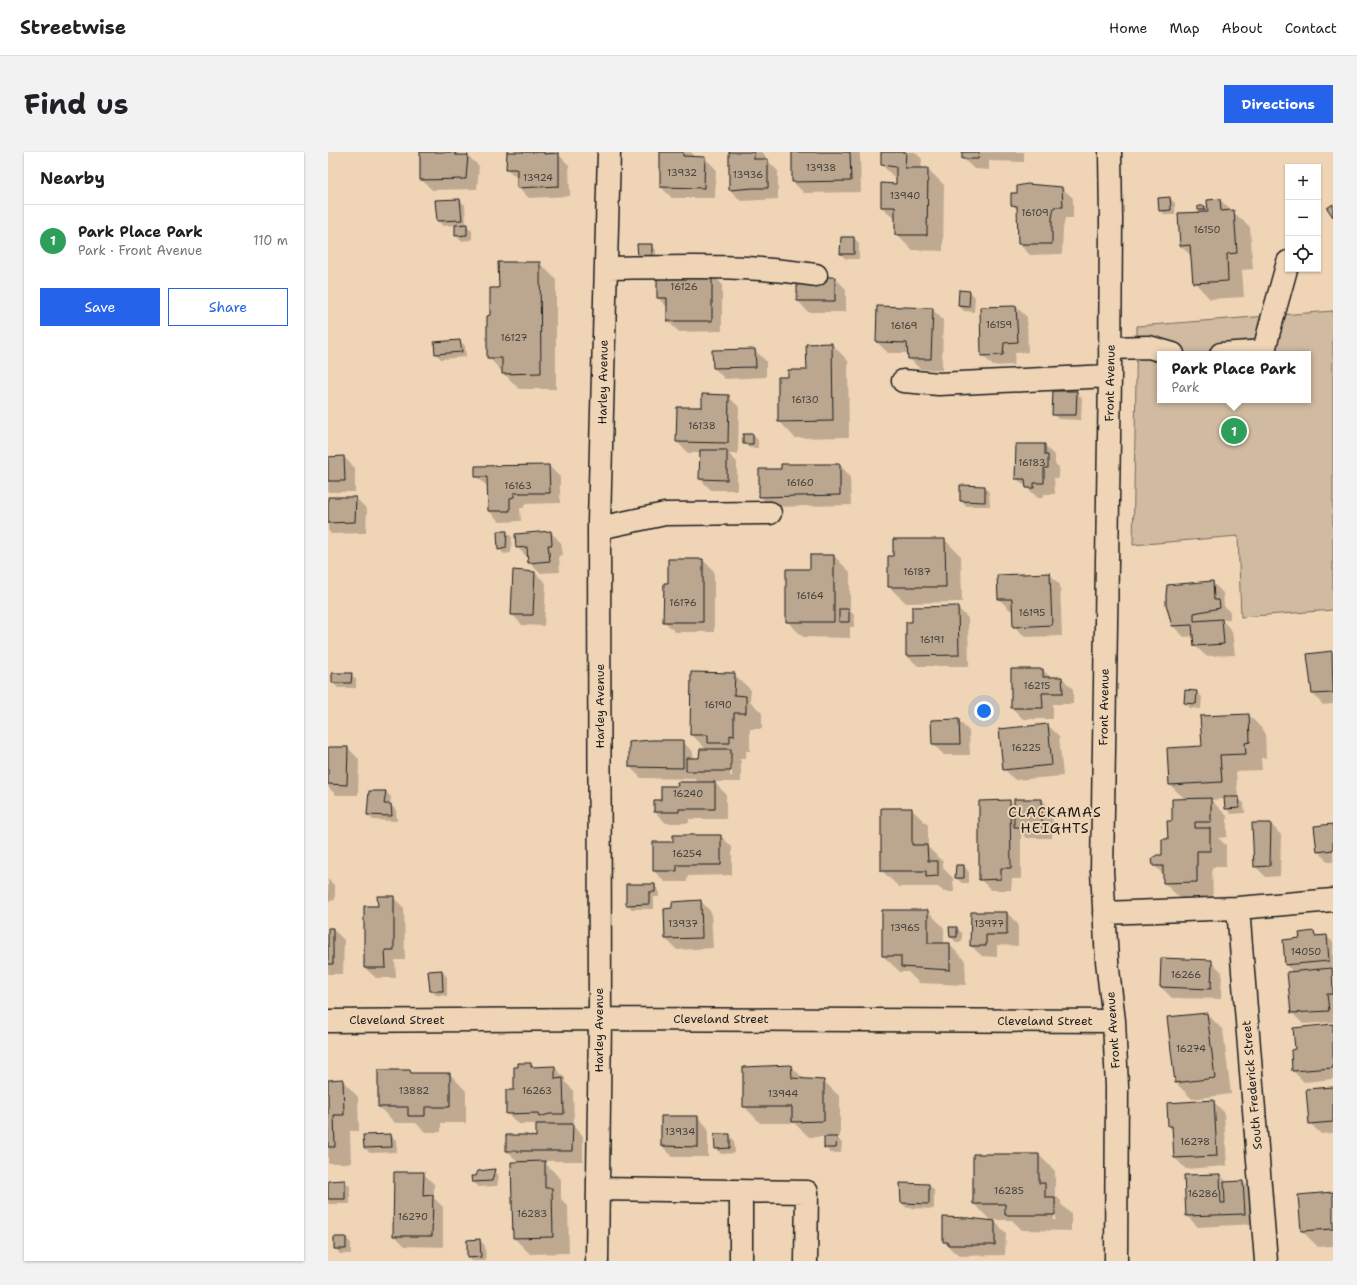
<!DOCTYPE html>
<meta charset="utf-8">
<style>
:root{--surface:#fff;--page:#f2f2f2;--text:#202124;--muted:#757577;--line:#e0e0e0;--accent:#2563eb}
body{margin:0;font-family:"Shantell Sans",sans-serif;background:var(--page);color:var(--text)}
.controls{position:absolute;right:12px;top:12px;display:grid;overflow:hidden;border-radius:0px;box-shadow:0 1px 3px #0004}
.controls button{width:36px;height:36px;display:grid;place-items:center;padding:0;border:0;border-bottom:1px solid var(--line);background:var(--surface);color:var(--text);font:20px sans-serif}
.you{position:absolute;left:656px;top:559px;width:14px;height:14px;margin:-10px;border:3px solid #fff;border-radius:50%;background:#1a73e8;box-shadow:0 0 0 6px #1a73e833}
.badge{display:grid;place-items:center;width:26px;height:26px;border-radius:50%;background:var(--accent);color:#fff;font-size:13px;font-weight:700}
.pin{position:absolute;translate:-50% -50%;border:2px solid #fff;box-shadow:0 1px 4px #0006}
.popup{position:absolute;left:829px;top:199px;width:154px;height:52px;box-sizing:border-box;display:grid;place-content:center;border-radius:0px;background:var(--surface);filter:drop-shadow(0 1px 3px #0005);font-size:13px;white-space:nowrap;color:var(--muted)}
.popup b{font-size:15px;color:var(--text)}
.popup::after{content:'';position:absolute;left:50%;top:100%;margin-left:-8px;border:8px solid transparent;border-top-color:var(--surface)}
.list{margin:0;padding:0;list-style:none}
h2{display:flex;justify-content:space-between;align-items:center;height:52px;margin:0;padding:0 16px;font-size:17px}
h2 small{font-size:13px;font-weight:400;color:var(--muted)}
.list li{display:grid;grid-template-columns:26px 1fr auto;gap:12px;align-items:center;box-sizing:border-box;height:72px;padding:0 16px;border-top:1px solid var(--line)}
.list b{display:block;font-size:15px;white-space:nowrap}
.list p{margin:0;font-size:13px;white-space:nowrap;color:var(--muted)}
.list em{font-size:13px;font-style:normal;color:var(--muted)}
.actions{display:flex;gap:8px;padding:12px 16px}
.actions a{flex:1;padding:9px 0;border:1px solid var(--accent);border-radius:0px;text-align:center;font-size:14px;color:var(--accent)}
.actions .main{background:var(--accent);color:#fff}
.icon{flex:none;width:22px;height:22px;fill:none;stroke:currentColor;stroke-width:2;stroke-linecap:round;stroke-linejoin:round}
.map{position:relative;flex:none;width:1005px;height:1109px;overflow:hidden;border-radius:0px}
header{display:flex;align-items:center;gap:24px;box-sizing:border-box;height:56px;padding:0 20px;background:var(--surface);border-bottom:1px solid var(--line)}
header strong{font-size:19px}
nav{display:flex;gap:22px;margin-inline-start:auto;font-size:14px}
.intro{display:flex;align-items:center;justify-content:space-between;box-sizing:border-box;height:96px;padding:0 24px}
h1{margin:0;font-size:28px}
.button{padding:10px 18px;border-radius:0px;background:var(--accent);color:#fff;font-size:14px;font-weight:700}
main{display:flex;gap:24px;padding:0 24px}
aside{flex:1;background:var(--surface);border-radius:0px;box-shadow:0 1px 3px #0004}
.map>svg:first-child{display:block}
</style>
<header>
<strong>Streetwise</strong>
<nav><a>Home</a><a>Map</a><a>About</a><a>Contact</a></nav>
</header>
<div class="intro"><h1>Find us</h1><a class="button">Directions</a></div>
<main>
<aside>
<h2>Nearby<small></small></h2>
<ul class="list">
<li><span class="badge" style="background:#2e9e5b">1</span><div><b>Park Place Park</b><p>Park · Front Avenue</p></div><em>110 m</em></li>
</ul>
<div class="actions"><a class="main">Save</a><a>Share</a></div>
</aside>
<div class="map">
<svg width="1005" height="1109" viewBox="0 0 1005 1109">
<rect width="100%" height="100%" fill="#efd5b6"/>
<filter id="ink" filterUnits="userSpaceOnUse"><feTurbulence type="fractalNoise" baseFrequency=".025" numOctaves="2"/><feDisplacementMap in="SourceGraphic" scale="8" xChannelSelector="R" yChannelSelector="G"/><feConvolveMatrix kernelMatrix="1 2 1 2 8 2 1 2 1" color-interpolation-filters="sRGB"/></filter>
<g filter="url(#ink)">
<!-- green -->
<path fill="#d0baa0" stroke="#766b5e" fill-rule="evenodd" d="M1005 159V458L913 465 910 384 805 393 809 174ZM832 202H980V248H832Z"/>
<!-- shadow -->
<path fill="#0003" fill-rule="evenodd" d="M93 0H129L132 4H140L151 14 149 37 104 38 93 27Z
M180 0H226V2H230L241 13 242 44 201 46 190 35V27L179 17Z
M333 0H363L365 2V6H377L388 17 387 46H344L333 35Z
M402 0H434L437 3V8H439L450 19V47L413 49 402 38Z
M465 0H531L532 2 533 40 476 41 465 30Z
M554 0H587L594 7 593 17H600L616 33 615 99 584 98 568 82V68L554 55 569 33V28L554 13Z
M635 0H696V10L661 9V18L646 17 635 6Z
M734 36 745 46V66H737L735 77 734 102 702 103 691 92 690 58 684 52Z
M842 46 847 51V63H837L832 58Z
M132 48 137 53 138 73 144 79V88L133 89 128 83V73L115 74 110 69Z
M892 48 922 75 925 117 914 118 916 145 882 147 866 130 864 105 852 93 874 62 871 58V55H876L881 59Z
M526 86 531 91V107H518L513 102Z
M323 93 328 98V111L316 110Z
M211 111 228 127V237H191L160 205 163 164 172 137Z
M383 121 394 132V179L351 180 340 169V156L330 146Z
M470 126H507L518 137V160H480L470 149Z
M642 140 647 145 646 160 636 159 631 154Z
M688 155 699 165 700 200 687 201 686 213 665 214 654 203Z
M604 157 615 168 614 218 592 217 581 206V201H560L549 190Z
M132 189 137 194 138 205 113 207 108 202Z
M504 192 520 209 521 285 467 286 451 269 461 226 480 219Z
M427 198 438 209V225L397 227 386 216Z
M748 240 754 246 753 268 730 267 725 262Z
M400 244 411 255 410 302H401L409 310V338H383L372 327 373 301H360L349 290 375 256Z
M425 283 430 288V296H421L416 291Z
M716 293 727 304V312L731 315V326H726L727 342H716V346H710L688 326Z
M16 305 27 316V340H0V306Z
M512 313 522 324 523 353 443 355 432 344 454 318Z
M221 314 232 325V351L196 352V356H192L193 369 172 370 161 359 160 335 148 324Z
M656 335 661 340 662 354H638L633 349Z
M0 346H28L39 357 38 381 3 382 0 378Z
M178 380 184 385 183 401 176 402 171 397Z
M223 380 233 391 235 403 231 404 232 420 212 421 201 411 200 406 189 395Z
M617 388 633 404 634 450 578 451 561 435 566 405Z
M506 404 522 420V459L526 463V475H522V486L475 485 459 469 483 418Z
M375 408 386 419V480H347L336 469 341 432Z
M207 421 218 431 216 474 194 473 184 462Z
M722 422 732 433 734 484 697 485 686 474 685 458H682L671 447 670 424Z
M884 430 895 441 896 454 902 460V467L894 468 904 479 907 503 878 504 867 494 866 484 856 485 845 474Z
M629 455 640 466 641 514H590L579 504 585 471Z
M1003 500 1005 502V552L995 553 985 542Z
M715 518 723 526H734L745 537V552H725V567H695L684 556Z
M23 522 28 527V536H10L5 531Z
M406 522 423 538 422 549 434 561V577H422V599H418V607H411L413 609V630H386L398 642V667H361V671H338L327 660 334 649 351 635 371 631 365 625V627L313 626 302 615V591L354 589 365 600V607H372L379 598 363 582ZM402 608H404V624H402Z
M868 540 874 545 873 557 862 556 857 551Z
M921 563 937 580 938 606H933L934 618 908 619 910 646 916 651 917 661 903 662 898 656 897 647 883 648 899 664V685L890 686 898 693V715H884L885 746 853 747 836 731V724L826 713 835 704 845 670 858 648 842 633 875 595Z
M630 568 641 579 642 603H616L605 592 604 569Z
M720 573 731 584 735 624 687 628 676 617Z
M0 596H20L31 607 30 643H8L0 635Z
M42 640H58L63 645 62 652 68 658 69 669 45 668 40 663Z
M714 648 725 659 724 686H698L693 681V727H684L683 738H663L652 727V650L682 649 687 655Z
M554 657H583L600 673V695L615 710V716L625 726 626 740H616L610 735H571L554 719Z
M943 672 953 683 952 724 938 725 927 714Z
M1005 673V710H1000L990 699Z
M393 684 404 695V723L360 724 359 730H337L326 719Z
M629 714H636L641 720V731H634L628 726Z
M0 727 7 734V748L0 749Z
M326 733 331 738V745H326V757H304L299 752Z
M65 745 76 756 77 808H67L68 826H48L37 816 51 755Z
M373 749 383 760 385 796 349 798 338 787Z
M600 759 616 776V792H621L637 809 638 833 591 831 580 820H572L555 804Z
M679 761 690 772V794L669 793V805L654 804 643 794Z
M629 776 634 781V790H628L623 785Z
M0 777H5L16 788 15 822H0Z
M986 780 990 784H998L1005 790V870L975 872 964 861 965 820 958 813 956 789 973 787Z
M883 809 894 820 893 847 844 846 833 835Z
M114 819 119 825V844L108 843 103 838Z
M879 862 895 878 903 942 864 947 847 930Z
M1005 873V927L976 930 965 919 964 899 968 898Z
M203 912 207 916 226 915 237 926V930L245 938 246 972H243L255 984V1009H215L233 1027V1047L240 1054 241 1101 202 1102 186 1086 191 1011 179 999 209 986V972H190L179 961 187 939 191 916Z
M463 914 477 928 496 929 512 945V985H508L514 991 513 1001H502L497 995V985H481L466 971H432L416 954Z
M82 919 86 922H122L138 939V971H113V980H97L88 971H67L51 955Z
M14 928 30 945 31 979H22L23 1011H0V929Z
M1005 936V981L993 982 982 971Z
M886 950 896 960 899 1014 858 1017 847 1006 846 979 841 974Z
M334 965H370L380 976V1005H345L334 994Z
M63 983 68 988 69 1000 42 1001 37 996Z
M401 983 406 988 407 1001 393 1002 388 996Z
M711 1003 727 1019V1043L733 1049V1052L743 1062V1079L694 1078 684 1068H665L678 1081 677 1103 632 1104 628 1100H626L616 1090 663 1069 646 1052ZM726 1053 728 1055V1068H726Z
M166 1018 171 1024 169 1034 151 1035 145 1030 144 1025Z
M95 1021 106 1032V1046L115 1055V1095L77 1094 66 1083Z
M892 1023 900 1031 915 1030 926 1041 927 1072 870 1075 859 1064Z
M17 1029 22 1034V1052H0V1030Z
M573 1032 600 1033 606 1038V1057L579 1056 574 1051Z
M1005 1041V1094L990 1095 974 1079Z
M18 1086 23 1091V1102H12L7 1096Z
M152 1088 157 1094 158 1109H143L140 1105Z"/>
<!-- building -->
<path fill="#bba790" stroke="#1c1c1c" d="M92 0H127V3H140L138 27 92 28Z
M179 0H216V2L231 1V34L189 36V17H178Z
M332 0H355V4L377 5 376 36 332 35Z
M401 0H426V7H440V36H426L401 38Z
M464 0H522L523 29 464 30Z
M553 0H578L577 16H600L599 83H567V55H553V31L568 32V15L553 13Z
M634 0H651L650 7H634Z
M699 32 734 35 735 55H726L724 66V92H690L689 54 683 53V41H689V34Z
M842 45 843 58 831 59 830 46Z
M132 47 134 68 109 69 107 48Z
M892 47 893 59 906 58 909 101 899 102 900 129 865 131 862 93 852 94 850 61 880 60 879 48Z
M1005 52V65L999 56Z
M870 54H877V58H870Z
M139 72V83L127 84V73Z
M513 85H526V102H512Z
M309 92H324V106L310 105Z
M170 110H212L213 221 174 222V206H159V164L162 163V136H171Z
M384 120V169H339V146H329V121Z
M469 125H507V149H469Z
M631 138 642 139 641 155 630 154Z
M549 154 605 156 603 207H580L579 191 548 190Z
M688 154 690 190 676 191 675 203 653 204 652 155Z
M132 188 134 200 107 202 106 190Z
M504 191 505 269 450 270V225H460V218H479L478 192Z
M427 197 428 215 385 216 384 198Z
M725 239H749L748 263H724Z
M374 242 401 243 400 291 348 290 349 255H374Z
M415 282H425V292H415Z
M688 292H717V303H720V316H716V331H706V336H698L697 327H687Z
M372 298H399V328L371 327Z
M16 304 17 329H0V305Z
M453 312H512V343L431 345V317H453Z
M221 313 222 341H186V345L182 346V359H160L159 325H147V314Z
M632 333 657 334V350L632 349Z
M0 345H28L27 370 0 371Z
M169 379H179L178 396 170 398Z
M223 379 224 393H220L222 409 200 411 199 395 188 396 187 382Z
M565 387H617L618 435H560V404H565Z
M482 403H506V470H458V417H482Z
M340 407H375V470H335L336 431H340Z
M185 418 207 420 205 463H183Z
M722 421 724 473 685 475 684 447H670L669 423Z
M885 429 886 448H891L892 456 866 461V469L894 467 896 492 866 494 864 473 844 474 838 452V443L839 433Z
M630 454 631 503 578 504V470H584V455Z
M511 457H521V470H511Z
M1004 499 1005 541 984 542 979 502Z
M683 517H715V525H734L735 541H714L715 556H683Z
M363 520 407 521 406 543 418 544V561H406V584L402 583V591H380V583H362Z
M4 521H24L23 531H4Z
M857 538 869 539 868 552 856 551Z
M921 562 922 590 917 591 918 602 892 603 894 630 841 633 839 596 874 594 872 564Z
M631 567 632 592H604L603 568Z
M720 572 724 613 675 618 671 577Z
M323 588H355V616L301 615V590Z
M0 595H20L19 633 0 632Z
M372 597H403V619H358V606H371Z
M349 630H387V657H351V660H326V648H333V634H350Z
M41 639H58L56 652H63L64 664 39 663Z
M896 645H911L912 656 897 657Z
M883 646V670H867V676H882V699H869V730L835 731V714H825L824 706 829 703H834V687H840L839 669H844V647Z
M686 647H714V675H686Z
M682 648 683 716H673V727L651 728V649Z
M553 656H584V693H599L600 709H610V724L598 725V719H553Z
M924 671H943L942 714 926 715Z
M1005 672V698L989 700 986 674Z
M345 683H393V713H349V719H325V690H345Z
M628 713H636V726H627Z
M298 732H327V740H321V752L298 753Z
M49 744H66V798H57L58 816H36V754H50Z
M373 748 374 786 337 787 336 757 344 756V750Z
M554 758H600V791H622V818L573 815V804H554Z
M643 760H679V783H658V794H642Z
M621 775H629V785H622Z
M0 776H5V812H0Z
M986 779 987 784 999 783 1001 809 957 813 955 788 972 786 971 781Z
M833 806 884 808 883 837 832 835Z
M1004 816 1005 842H999L1001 859 963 861 959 820Z
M114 818 115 839H102L100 819Z
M879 861 887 926 847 931 839 865Z
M1005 872V916L964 919 963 898 967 897 965 876Z
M190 911H203V915L227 914V927L235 926 236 962H222L211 965 210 961 178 962V938H186V915H190Z
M463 913 464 926 496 928V969L464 970V955H415V915Z
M50 918H82L83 921H122V955H97V964H80V955H50Z
M15 927 16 963H6L7 995H0V928Z
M1005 935V970L981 972 978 937Z
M886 948 889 1004 846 1006 844 974H840L839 951Z
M333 964H370V995L333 994Z
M208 972H245L244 999H178V983H198L208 985Z
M63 982 64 995 36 996 35 983Z
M386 982H402V996L387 997Z
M496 985H509L508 996H496Z
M645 1002H711V1031H717V1045H727V1063H677V1052H645Z
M217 1009V1036H224L225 1085 185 1086 183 1010Z
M167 1017 164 1029 144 1030 143 1024H148L150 1019Z
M66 1020H96L95 1044 105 1043 104 1084H65Z
M892 1022 893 1051H897L896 1030 915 1029 917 1062 858 1064 856 1023Z
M17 1028V1047H0V1029Z
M572 1031 601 1032V1052L573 1051Z
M1005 1040V1077L973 1079 970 1043Z
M615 1065 640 1066 667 1069V1093H620V1090H615Z
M6 1085H18V1097H6Z
M152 1087 153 1105 139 1106V1088Z"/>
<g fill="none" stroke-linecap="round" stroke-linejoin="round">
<defs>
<path id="minor" d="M782 0 783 67 782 224 774 719 779 809 786 869 789 935 788 1109
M278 116C348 115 419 112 488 123
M782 196 821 195 845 202
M893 202 936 199 942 175 960 110
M575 229 611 232 782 224
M271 376 337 362 442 361
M910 756 938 1109
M776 761 910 756 1005 748
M0 869 272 867 786 869
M270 1037 479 1040 478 1109
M269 1109 272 867 271 370 281 0
M413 1109V1039"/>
</defs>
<!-- minor casing -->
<use href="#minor" stroke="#1c1c1c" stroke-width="25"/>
<!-- minor -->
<use href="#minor" stroke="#efd5b6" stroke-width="22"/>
</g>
</g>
<g text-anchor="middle" stroke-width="4" stroke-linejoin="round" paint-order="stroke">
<!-- number labels -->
<g font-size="10" fill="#443f39">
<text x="493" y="19">13938</text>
<text x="354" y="24">13932</text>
<text x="420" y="26">13936</text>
<text x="210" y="29">13924</text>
<text x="577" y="47">13940</text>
<text x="707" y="64">16109</text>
<text x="879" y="81">16150</text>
<text x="356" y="138">16126</text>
<text x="671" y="176">16159</text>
<text x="576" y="177">16169</text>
<text x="186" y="189">16127</text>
<text x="477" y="251">16130</text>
<text x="374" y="277">16138</text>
<text x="704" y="314">16183</text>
<text x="472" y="334">16160</text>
<text x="190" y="337">16163</text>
<text x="589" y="423">16187</text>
<text x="482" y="447">16164</text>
<text x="355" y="454">16176</text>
<text x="704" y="464">16195</text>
<text x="604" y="491">16191</text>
<text x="709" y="537">16215</text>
<text x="390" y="556">16190</text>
<text x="698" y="599">16225</text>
<text x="360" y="645">16240</text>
<text x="359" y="705">16254</text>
<text x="355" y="775">13937</text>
<text x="661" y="775">13977</text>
<text x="577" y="779">13965</text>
<text x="978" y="803">14050</text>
<text x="858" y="826">16266</text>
<text x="863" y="900">16274</text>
<text x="86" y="942">13882</text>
<text x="209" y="942">16263</text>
<text x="455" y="945">13944</text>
<text x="352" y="983">13934</text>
<text x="867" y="993">16278</text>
<text x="681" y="1042">16285</text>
<text x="875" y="1045">16286</text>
<text x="204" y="1065">16283</text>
<text x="85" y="1068">16270</text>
</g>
<!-- street labels -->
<g font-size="12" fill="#1c1c1c" stroke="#efd5b6">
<text transform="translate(275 230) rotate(-89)" y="4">Harley Avenue</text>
<text transform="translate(782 231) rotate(-89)" y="4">Front Avenue</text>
<text transform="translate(272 554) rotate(-90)" y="4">Harley Avenue</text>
<text transform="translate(776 555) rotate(-89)" y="4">Front Avenue</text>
<text x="393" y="871">Cleveland Street</text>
<text x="69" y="872">Cleveland Street</text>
<text x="717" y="873">Cleveland Street</text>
<text transform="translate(271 878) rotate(-90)" y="4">Harley Avenue</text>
<text transform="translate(785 878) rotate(-94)" y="4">Front Avenue</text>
<text transform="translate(924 933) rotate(-95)" y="4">South Frederick Street</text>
</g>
<!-- quarter labels -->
<g font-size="14" letter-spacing="1" fill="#1c1c1c" stroke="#efd5b6">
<text x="727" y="665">CLACKAMAS<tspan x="727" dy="16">HEIGHTS</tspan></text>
</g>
</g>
</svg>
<div class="controls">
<button>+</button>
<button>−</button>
<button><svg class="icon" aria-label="locate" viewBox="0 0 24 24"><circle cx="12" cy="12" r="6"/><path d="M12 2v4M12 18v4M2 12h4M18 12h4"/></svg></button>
</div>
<div class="you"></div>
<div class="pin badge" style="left:906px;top:279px;background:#2e9e5b">1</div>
<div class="popup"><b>Park Place Park</b>Park</div>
</div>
</main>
